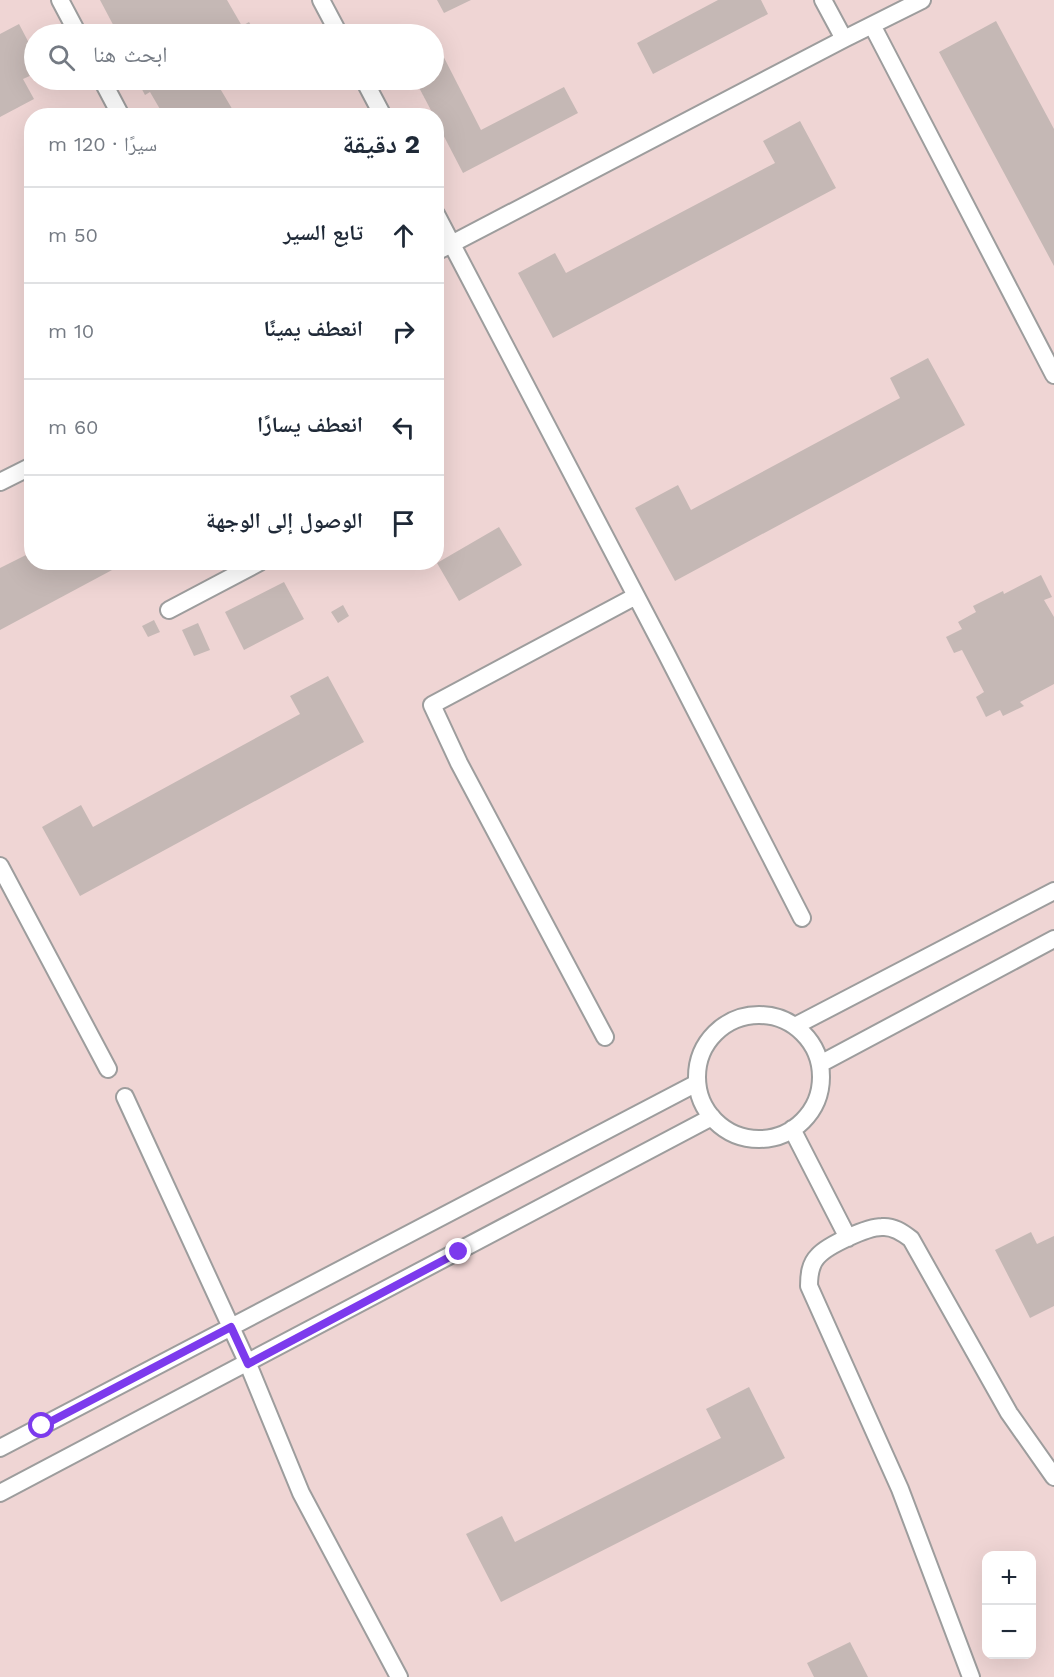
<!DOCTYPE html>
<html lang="ar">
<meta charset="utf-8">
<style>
:root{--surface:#fff;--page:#f6f6f7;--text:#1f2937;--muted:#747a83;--line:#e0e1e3}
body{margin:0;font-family:"Work Sans","Noto Naskh Arabic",sans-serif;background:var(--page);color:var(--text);direction:rtl}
.controls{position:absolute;right:18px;bottom:18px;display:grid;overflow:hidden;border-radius:12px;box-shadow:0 6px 24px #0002}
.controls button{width:54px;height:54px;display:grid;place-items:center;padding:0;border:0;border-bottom:2px solid var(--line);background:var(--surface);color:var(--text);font:30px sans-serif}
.stop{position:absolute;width:18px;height:18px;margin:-14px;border:4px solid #7c3aed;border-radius:50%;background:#fff}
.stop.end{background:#7c3aed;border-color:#fff;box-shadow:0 2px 6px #0008}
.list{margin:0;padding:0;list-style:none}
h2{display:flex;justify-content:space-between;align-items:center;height:78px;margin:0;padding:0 24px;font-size:26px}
h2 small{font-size:20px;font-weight:400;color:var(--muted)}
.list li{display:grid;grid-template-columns:39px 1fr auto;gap:18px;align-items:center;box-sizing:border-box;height:96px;padding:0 24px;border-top:2px solid var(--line)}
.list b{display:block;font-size:22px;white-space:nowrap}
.list em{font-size:20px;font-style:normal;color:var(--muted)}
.icon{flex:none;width:33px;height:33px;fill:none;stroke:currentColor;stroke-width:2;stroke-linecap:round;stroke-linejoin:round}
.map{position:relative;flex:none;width:1054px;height:1677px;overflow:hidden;direction:ltr}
.search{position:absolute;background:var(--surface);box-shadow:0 6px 24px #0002;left:24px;top:24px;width:420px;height:66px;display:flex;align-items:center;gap:15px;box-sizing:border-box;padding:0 21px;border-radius:33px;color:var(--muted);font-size:22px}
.panel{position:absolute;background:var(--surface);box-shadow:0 6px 24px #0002;left:24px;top:108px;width:420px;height:462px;border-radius:24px;direction:rtl}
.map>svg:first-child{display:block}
</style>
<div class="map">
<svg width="1054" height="1677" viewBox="0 0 1054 1677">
<rect width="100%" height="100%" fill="#ede6e1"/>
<!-- military -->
<path fill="#efd5d4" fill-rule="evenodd" d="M0 0H1054V1677H0ZM34 34H434V80H34ZM32 116H436V562H32ZM986 1556H1032V1654H986Z"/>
<!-- building -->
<path fill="#c5b8b5" d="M100 0H227L242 26 249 22 256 34H118Z
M437 0H471L444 13Z
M718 0H761L768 14 653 74 637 43Z
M996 21 1054 129V266L939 52Z
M19 24 30 45 34 43V74L23 79 34 99 0 117V34Z
M434 38 481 130 564 87 578 113 463 173 436 121V116H434L415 80H434Z
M137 80H215L234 112 229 116H164L150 92 145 95Z
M800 121 836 188 553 338 518 273 555 253 566 273 775 163 763 141Z
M928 358 965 425 675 581 635 508 678 485 691 510 900 398 890 378Z
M499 527 522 565 459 601 437 563Z
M32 552V562H127L0 630V568Z
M1041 575 1052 597 1044 600 1054 617V684L1020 702 1024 706 1003 716 1000 710 986 717 976 697 984 692 962 650 954 653 946 637 962 629 958 622 976 612 973 606 1003 591 1004 594Z
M284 582 304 619 244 650 225 612Z
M343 605 349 616 338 623 331 612Z
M154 620 160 632 148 637 142 626Z
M198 623 210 650 194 656 182 630Z
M328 676 364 742 80 896 42 827 81 805 93 827 300 714 290 696Z
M1031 1232 1037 1244 1054 1236V1306L1030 1318 995 1250Z
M749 1387 785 1458 501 1602 466 1534 502 1516 515 1542 721 1438 706 1409Z
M850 1642 868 1677H814L807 1663Z"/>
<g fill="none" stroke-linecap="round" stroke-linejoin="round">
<defs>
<path id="service" d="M60 0 78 34
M321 0 339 34
M823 0 844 39
M872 25 1054 375
M102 80 121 116
M364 80 383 116
M436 214 666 653 802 918
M436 252 844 39 922 0
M0 482 32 466
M169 610 260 562
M0 866 108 1069
M697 1077a62 62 0 1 1 124 0a62 62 0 1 1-124 0Z
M795 1026 1054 891
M605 1037 459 763 432 705 636 596
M820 1064 1054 939
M125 1097 248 1364 301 1493 399 1677
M792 1129 848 1238
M0 1448 697 1083
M0 1493 712 1117
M971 1677 900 1489 809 1286C809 1275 810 1264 818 1256 828 1245 867 1227 882 1227 893 1226 902 1232 911 1239L1009 1413 1054 1477"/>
</defs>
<!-- service casing -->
<use href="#service" stroke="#9d9d9d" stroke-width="20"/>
<!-- service -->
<use href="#service" stroke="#fff" stroke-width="16"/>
</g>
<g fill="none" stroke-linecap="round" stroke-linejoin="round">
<!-- route -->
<path stroke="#7c3aed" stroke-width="8" d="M42 1426 231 1327 248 1364 459 1252"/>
</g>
</svg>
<div class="controls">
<button>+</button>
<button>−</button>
</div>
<div class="stop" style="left:42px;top:1426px"></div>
<div class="stop end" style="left:459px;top:1252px"></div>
<div class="search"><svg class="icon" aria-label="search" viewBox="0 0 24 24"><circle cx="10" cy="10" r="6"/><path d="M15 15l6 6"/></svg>ابحث هنا</div>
<section class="panel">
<h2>2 دقيقة<small>سيرًا · 120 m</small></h2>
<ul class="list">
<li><svg class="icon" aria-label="ahead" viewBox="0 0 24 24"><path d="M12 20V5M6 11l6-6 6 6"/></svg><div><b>تابع السير</b></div><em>50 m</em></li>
<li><svg class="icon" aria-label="right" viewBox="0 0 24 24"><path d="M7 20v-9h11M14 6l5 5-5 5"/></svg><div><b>انعطف يمينًا</b></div><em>10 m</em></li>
<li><svg class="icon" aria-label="left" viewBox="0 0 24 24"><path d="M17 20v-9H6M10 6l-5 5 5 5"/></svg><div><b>انعطف يسارًا</b></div><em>60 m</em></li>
<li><svg class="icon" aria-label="arrive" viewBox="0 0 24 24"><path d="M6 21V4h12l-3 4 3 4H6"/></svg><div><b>الوصول إلى الوجهة</b></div></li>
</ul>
</section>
</div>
